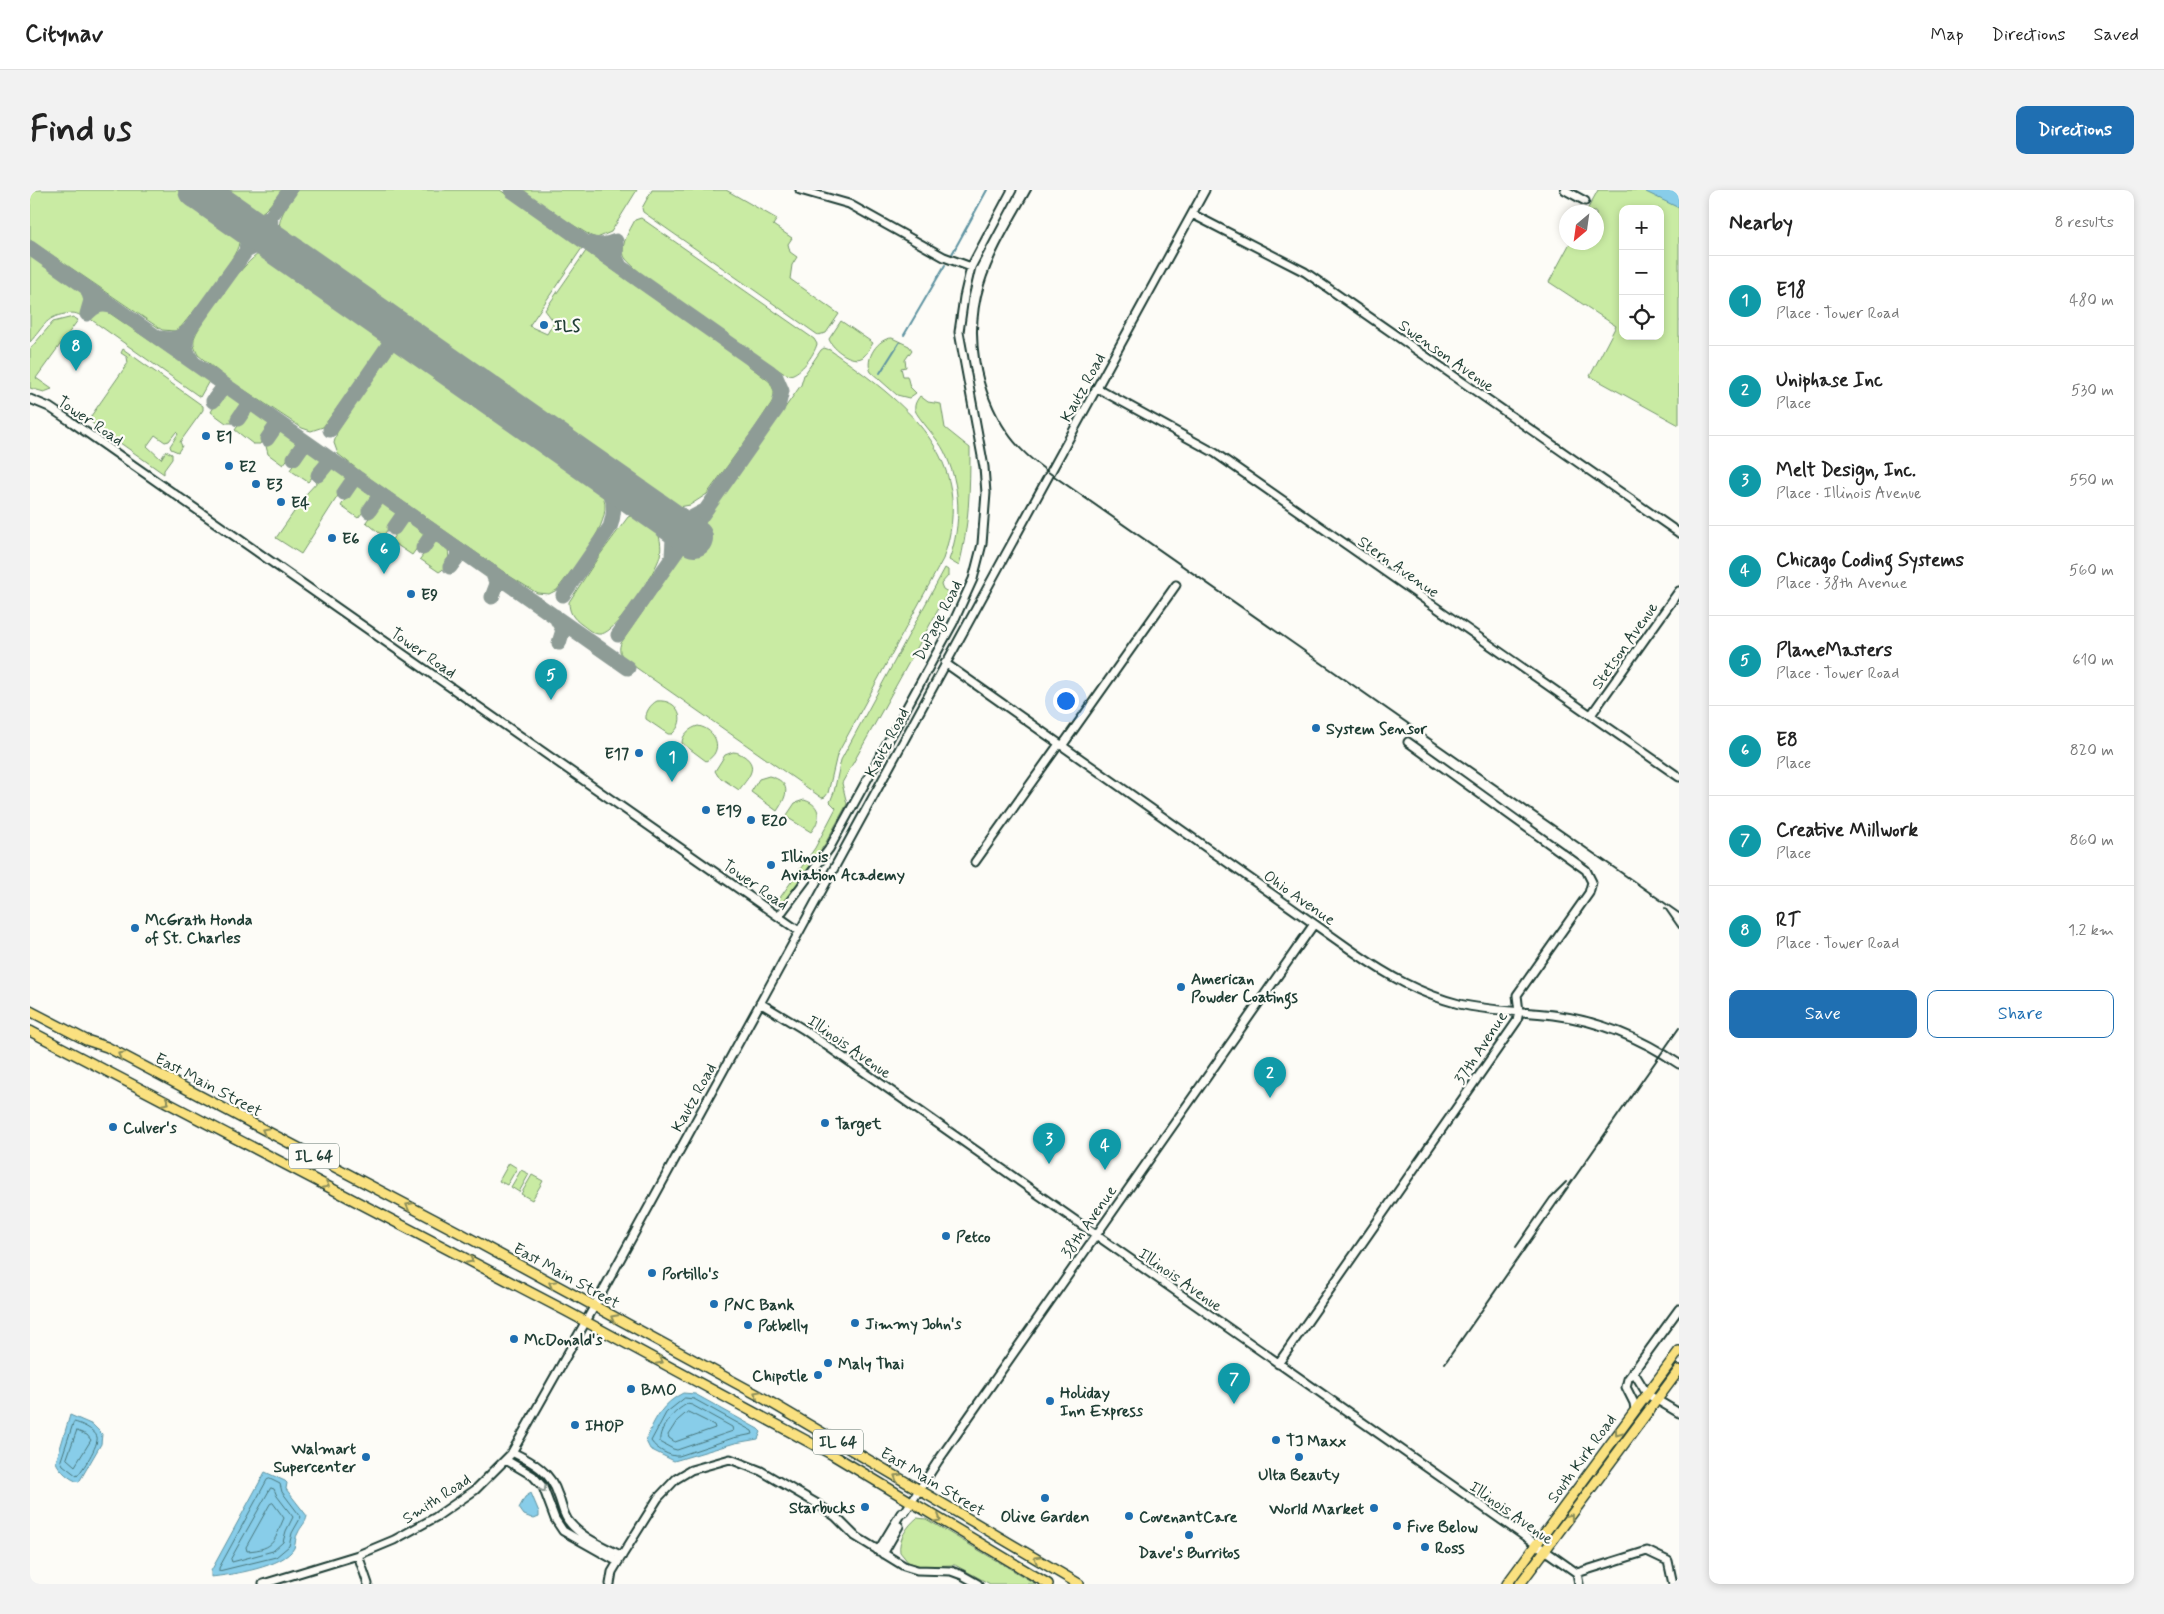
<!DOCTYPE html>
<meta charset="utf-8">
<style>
:root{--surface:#fff;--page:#f2f2f2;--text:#222;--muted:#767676;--line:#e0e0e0;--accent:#1f6fb2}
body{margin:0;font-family:Mynerve,sans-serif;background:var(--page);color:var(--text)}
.controls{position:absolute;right:15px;top:15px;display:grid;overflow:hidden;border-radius:10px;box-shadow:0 2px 8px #0003}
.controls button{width:45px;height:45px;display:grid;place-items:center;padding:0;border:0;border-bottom:1px solid var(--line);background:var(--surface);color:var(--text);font:25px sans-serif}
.compass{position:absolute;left:1529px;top:15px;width:45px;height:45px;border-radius:50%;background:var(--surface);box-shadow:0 2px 8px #0003;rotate:209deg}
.you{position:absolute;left:1035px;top:510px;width:18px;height:18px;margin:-12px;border:4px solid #fff;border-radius:50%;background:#1a73e8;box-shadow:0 0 0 8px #1a73e833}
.badge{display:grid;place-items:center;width:32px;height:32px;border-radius:50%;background:var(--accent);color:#fff;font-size:16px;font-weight:700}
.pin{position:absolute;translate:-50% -41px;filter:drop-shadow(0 1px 2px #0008)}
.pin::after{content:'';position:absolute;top:26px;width:18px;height:15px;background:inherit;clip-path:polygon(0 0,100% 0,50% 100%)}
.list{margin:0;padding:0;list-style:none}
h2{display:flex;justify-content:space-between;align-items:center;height:65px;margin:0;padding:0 20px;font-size:21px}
h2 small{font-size:16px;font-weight:400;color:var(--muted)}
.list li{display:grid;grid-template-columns:32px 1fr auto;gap:15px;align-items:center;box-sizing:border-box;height:90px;padding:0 20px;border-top:1px solid var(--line)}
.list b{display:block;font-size:19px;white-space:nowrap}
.list p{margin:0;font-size:16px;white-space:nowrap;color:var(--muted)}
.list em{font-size:16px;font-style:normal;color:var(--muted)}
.actions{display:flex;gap:10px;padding:15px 20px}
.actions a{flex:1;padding:11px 0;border:1px solid var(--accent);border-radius:10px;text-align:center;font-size:18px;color:var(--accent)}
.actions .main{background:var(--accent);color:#fff}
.icon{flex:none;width:28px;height:28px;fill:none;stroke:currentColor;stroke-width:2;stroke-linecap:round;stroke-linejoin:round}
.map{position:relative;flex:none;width:1649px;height:1394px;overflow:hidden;border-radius:10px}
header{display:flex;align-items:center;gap:30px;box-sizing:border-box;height:70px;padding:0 25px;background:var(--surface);border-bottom:1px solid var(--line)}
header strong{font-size:24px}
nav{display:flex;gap:28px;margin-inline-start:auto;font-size:18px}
.intro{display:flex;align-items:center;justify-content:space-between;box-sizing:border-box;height:120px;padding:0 30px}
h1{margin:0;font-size:35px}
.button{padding:12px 22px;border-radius:10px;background:var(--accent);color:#fff;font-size:18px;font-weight:700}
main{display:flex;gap:30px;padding:0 30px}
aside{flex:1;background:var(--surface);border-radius:10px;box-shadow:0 2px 8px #0003}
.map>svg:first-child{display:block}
</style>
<header>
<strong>Citynav</strong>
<nav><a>Map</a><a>Directions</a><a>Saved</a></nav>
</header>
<div class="intro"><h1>Find us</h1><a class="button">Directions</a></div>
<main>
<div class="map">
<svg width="1649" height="1394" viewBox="0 0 1649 1394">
<rect width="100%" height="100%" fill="#fdfcf7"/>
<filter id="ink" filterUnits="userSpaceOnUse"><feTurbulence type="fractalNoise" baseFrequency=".02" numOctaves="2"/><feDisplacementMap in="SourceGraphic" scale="10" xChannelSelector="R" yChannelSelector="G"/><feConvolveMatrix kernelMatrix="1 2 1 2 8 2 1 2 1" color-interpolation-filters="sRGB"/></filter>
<g filter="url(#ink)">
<!-- green -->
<path fill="#c9eba3" stroke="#74946c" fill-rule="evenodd" d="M0 0H150L205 38C207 43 210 48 209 53 207 69 163 122 151 137L145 141 132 140 0 50Z
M183 0H252C246 7 241 15 234 21 219 34 195 8 183 0Z
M268 0H470L552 58 499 136 517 144 524 132 515 120 556 61 709 168 740 192 744 201V209L725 238 677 304 660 315 649 317 630 313 252 49C243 31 258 14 268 0Z
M492 0H607L581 42 567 48 561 46 535 30Z
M622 0H696L747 29 743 35 762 48 758 54 760 62 767 67 762 75 760 89 809 124 796 143 788 145 613 22 612 18Z
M1568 0H1649V235L1560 186 1586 136 1519 92 1540 53 1566 52V22H1556ZM1593 19H1630V146H1593Z
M611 28 784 149 787 154C784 165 771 183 760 185L753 183C728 165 602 84 594 66 590 54 600 40 605 30Z
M230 63 241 64 351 141 354 147 352 157 293 237 281 241 272 238 196 188 168 165C165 159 162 153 165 146 172 129 214 71 230 63Z
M0 66 52 102C58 111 57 117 51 126 45 122 41 123 35 124 15 127 13 138 0 152Z
M75 120 179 191 170 207 59 128 68 121Z
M43 127 48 130 6 188 22 199 14 202 0 198V159L23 132Z
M811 131 843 153C840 157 837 164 833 167 823 174 802 159 799 149Z
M862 148 879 156 882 160 875 170 876 177 871 178 873 186H877L880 197 886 203 879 208 867 205 841 182C834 169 848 148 862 148Z
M370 157 376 159 564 290C569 298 574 305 575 314 577 341 542 379 527 400L519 404 507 403 481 387 332 283 308 264 304 253 307 242 360 162Z
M794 158 800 160C874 212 949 267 913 369L807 565 798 603 795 607 792 608 601 474C593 468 587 463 591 453L658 356 663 359 673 344 669 340 771 195 774 185 791 160Z
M93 159 173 216V220L150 252 152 256 148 262 141 259 140 256 148 244 146 242 139 251 135 252 125 245 117 256 131 269 136 261 142 264V269L134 280V284L62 233 61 226 98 173 97 167 91 163Z
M196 203 212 214 211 219 202 233H196L181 222 186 213Z
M890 206 898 212 911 214 915 238 940 258C940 298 939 337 929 376L919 370C932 334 931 295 914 261 909 250 887 227 885 220 884 214 887 210 890 206Z
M221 221 241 234 230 254H223L205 240 217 223Z
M250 241 267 253V257L253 275 238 264 236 256 245 243Z
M277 259 292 270 291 276 278 292 260 280 273 261Z
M301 277 317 288 316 293 271 364 246 348 277 303Z
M328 295 342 306V311L328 328 311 316 322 298Z
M353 313 368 325 353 346 336 332 348 315Z
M607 323C616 325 621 329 625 336 630 346 632 355 630 366 626 382 587 442 571 444 563 445 557 438 551 434 543 428 539 422 539 412L569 366 598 327Z
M378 330 396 346 382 365 361 351 373 333Z
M406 350 418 359C420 369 418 377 409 382L390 369 401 354Z
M915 378 918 380V386L911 394 913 399 918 402 812 593 817 614 795 654 752 716 747 712 785 658 806 618 800 612 804 602 811 570Z
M627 511C648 509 658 530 642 544H638L616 529C615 522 621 514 627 511Z
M668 536C686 539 695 561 676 571L652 553C652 545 660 538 668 536Z
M703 562C708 562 710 564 714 566 730 577 717 589 709 600L688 586 685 581 695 565Z
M739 586C762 592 758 605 747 621L721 602 729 589Z
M774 610C792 615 791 630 781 642L758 628 757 625 765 613Z
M479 973 487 978 477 995 469 991Z
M491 980 499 984 489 1002 481 997Z
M502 985 513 991 502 1010 491 1004Z
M887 1328 896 1329 1006 1394H960L925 1375 891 1376 878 1372 870 1362C868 1350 877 1336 887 1328Z"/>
<!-- water -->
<path fill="#88cde9" stroke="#5e93a1" d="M1614 0H1649V18L1616 2Z
M653 1203 665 1204 728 1239 731 1242 728 1249 705 1253 644 1271 620 1259 616 1251C623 1230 633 1213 653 1203Z
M40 1225 63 1235 72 1244 71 1254 49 1292C40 1290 29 1280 26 1272Z
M235 1282 255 1291 257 1293 256 1299 277 1326C276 1333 271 1336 268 1343 265 1347 266 1353 264 1358 254 1377 200 1385 181 1387V1381Z
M501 1303 509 1322V1327L504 1329 494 1325 489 1318 495 1307Z"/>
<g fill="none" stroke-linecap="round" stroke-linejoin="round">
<!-- shore -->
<path stroke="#49777c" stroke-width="1" d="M655 1208 664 1209 722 1241 723 1244 703 1248 649 1266C640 1267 626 1259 621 1251L636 1223Z
M657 1214 662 1215 702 1237 703 1241 647 1260 643 1259 630 1252C628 1238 645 1220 657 1214Z
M658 1222 684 1235 685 1238 645 1252 639 1248 638 1245 647 1231Z
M44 1232C50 1233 65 1240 67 1247 69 1255 52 1281 47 1286L33 1275 31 1271Z
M47 1241 57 1245 61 1250 45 1276 37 1269Z
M240 1289 250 1294 252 1302 271 1327 262 1343 259 1356 246 1367 189 1381V1378L237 1290Z
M241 1298 244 1299 247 1306 263 1327 256 1341 253 1352 243 1361 202 1372 201 1369Z
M243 1313 254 1328C244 1350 246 1359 217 1361L216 1357 240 1314Z"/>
<!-- stream -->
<path stroke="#5e93a1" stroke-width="2" d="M922 64 957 0
M874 145 915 75
M850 183 869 153"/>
<!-- taxiway -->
<path stroke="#8e9c96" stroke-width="15" d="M481 0 740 182 746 187 752 201 748 217 588 445
M241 26 240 42 248 57 230 54 216 61 218 44 211 31 227 34Z
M558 53C569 56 576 55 586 51V68L590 76
M0 58 598 478
M57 98 61 110 57 124C66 115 72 113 84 117
M354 131 361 144 358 156C367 148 374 149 385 153
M159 140 260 0
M129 148C141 150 149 149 159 140 154 152 155 161 163 172
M183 211 192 199
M208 229 217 216
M300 240 358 156
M237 249 246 236
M264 268 273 255
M288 285 298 273
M314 303 323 290
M339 321 348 308
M364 338 373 325
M393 358 401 346
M642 367 643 349 636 329 657 330 672 322
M420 377 429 365
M533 405 580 337C588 315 582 298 567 280
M462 407 467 394 462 382
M525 426 533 440 529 453"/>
<!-- runway -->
<path stroke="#8e9c96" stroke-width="38" d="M167 0 664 348"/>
<defs>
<path id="minor" d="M770 0 819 14 914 67 941 77
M1535 0 1555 11
M1162 24 1275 82 1649 343
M1067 198 1185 263 1649 587
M0 209 19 217 43 233 769 741
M915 473 1324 762C1357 785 1390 804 1429 814 1460 821 1492 821 1523 825 1570 831 1611 848 1649 874
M1561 525 1649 401
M1032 556 1146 395
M945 672 1029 554
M749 726 799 659 923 433 943 389 952 354 956 303 954 277 929 142 934 107 941 77 982 0
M730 813 773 839 1547 1383 1549 1394
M1248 1174 1487 831 1489 822 1487 805 1559 703 1562 692 1556 680 1378 552
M1603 1181 1617 1204 1649 1223
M1605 1220 1604 1213 1596 1197 1598 1189 1649 1119
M482 1262C503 1272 521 1282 528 1305 532 1314 533 1326 540 1333 552 1348 575 1357 592 1366
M476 1270 503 1286 513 1297 525 1329 533 1341 588 1372
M848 1361 871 1323 875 1322 908 1271 1284 734
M853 1364 869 1336
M328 1365 338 1394
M1547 1383 1617 1361 1638 1371 1643 1394
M233 1394 328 1365 364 1350 406 1327 445 1300 481 1264 564 1117 1175 0
M580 1394 582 1382 588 1372 628 1308 646 1289 661 1280 700 1269 731 1281 786 1313 806 1327 825 1346 874 1376 887 1380 921 1381 932 1385 948 1394"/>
<path id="major" d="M0 821 56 850 77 857 432 1044 728 1205 1049 1394
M0 841 536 1121 803 1265 1018 1394
M1477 1394 1649 1161
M1490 1394 1649 1180"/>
</defs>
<!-- minor casing -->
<use href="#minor" stroke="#1f3d34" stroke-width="11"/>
<!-- major casing -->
<use href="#major" stroke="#1f3d34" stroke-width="12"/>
<!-- minor -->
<use href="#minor" stroke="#fdfcf7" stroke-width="7"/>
<!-- major -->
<use href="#major" stroke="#fae180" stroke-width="9"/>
<!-- rail -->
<path stroke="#1f3d34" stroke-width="2" d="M1001 0C984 31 964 62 954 95 939 143 949 201 977 242 988 259 1004 272 1021 284L1649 723
M1635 718 1649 738
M1486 1057 1520 1008 1536 992
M1415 1173 1649 838"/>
</g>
<!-- one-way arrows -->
<defs><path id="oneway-chevron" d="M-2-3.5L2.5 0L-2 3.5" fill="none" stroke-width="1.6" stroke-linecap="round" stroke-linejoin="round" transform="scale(1.25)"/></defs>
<g stroke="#8c8f5a">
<use href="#oneway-chevron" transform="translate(91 865) rotate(-151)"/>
<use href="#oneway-chevron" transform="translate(136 912) rotate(28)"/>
<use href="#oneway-chevron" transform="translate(235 941) rotate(-152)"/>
<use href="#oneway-chevron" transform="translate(296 995) rotate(27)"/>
<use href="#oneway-chevron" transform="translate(379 1016) rotate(-152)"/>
<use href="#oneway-chevron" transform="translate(440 1070) rotate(28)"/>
<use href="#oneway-chevron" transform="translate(522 1094) rotate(-151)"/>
<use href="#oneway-chevron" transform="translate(584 1128) rotate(-152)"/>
<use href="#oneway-chevron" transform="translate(630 1171) rotate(28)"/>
<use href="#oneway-chevron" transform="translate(727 1204) rotate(-151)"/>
<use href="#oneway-chevron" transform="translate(1588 1243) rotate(126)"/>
<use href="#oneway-chevron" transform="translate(867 1287) rotate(-149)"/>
<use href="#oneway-chevron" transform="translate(1540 1327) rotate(-53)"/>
<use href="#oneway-chevron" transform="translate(908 1329) rotate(31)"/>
<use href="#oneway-chevron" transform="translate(1007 1369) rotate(-150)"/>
</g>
<use stroke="#8e9c96" href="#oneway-chevron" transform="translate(513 1299) rotate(61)"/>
</g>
<!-- markers -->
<g fill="#1f6fb2" stroke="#fdfcf7" stroke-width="2">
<circle cx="514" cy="135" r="5"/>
<circle cx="176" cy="246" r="5"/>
<circle cx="199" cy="276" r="5"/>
<circle cx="226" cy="294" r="5"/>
<circle cx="251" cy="312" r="5"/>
<circle cx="302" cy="348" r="5"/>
<circle cx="381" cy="404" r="5"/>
<circle cx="1286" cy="538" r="5"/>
<circle cx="609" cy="563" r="5"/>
<circle cx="676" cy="620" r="5"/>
<circle cx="721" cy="630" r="5"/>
<circle cx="741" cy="675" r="5"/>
<circle cx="105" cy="738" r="5"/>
<circle cx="1151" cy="797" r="5"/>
<circle cx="795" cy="933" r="5"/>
<circle cx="83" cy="937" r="5"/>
<circle cx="916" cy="1046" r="5"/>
<circle cx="622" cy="1083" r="5"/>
<circle cx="684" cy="1114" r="5"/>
<circle cx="825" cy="1133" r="5"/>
<circle cx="718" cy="1135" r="5"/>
<circle cx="484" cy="1149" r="5"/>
<circle cx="798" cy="1173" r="5"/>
<circle cx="788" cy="1185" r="5"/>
<circle cx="601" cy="1199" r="5"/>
<circle cx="1020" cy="1211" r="5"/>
<circle cx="545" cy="1235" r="5"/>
<circle cx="1246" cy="1250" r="5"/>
<circle cx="336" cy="1267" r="5"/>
<circle cx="1269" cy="1267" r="5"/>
<circle cx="1015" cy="1308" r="5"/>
<circle cx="835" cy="1317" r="5"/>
<circle cx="1344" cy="1318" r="5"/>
<circle cx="1099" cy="1326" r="5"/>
<circle cx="1367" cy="1336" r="5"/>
<circle cx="1159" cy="1345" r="5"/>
<circle cx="1395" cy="1357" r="5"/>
</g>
<g text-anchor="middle" stroke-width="4.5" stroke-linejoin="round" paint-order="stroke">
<!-- shield labels -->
<g fill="#fdfcf7" stroke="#62766e" stroke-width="1">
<rect x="259" y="953.5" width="50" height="25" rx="4"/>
<rect x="783" y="1239.5" width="50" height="25" rx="4"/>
</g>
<g font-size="15" font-weight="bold" fill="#1f3d34">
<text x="284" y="971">IL 64</text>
<text x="808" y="1257">IL 64</text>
</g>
<!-- poi labels -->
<g font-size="16" font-weight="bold" fill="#1f3d34" stroke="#fdfcf7" text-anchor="start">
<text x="524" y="141">ILS</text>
<text x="186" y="252">E1</text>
<text x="209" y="282">E2</text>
<text x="236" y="300">E3</text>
<text x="261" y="318">E4</text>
<text x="312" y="354">E6</text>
<text x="391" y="410">E9</text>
<text x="1296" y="544">System Sensor</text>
<text x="599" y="569" text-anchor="end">E17</text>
<text x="686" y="626">E19</text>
<text x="731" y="636">E20</text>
<text x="751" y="672">Illinois<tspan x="751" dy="18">Aviation Academy</tspan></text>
<text x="115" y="735">McGrath Honda<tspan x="115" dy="18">of St. Charles</tspan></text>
<text x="1161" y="794">American<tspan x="1161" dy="18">Powder Coatings</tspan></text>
<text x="805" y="939">Target</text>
<text x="93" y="943">Culver's</text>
<text x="926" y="1052">Petco</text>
<text x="632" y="1089">Portillo's</text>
<text x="694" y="1120">PNC Bank</text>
<text x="835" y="1139">Jimmy John's</text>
<text x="728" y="1141">Potbelly</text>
<text x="494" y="1155">McDonald's</text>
<text x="808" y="1179">Maly Thai</text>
<text x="778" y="1191" text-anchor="end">Chipotle</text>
<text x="611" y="1205">BMO</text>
<text x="1030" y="1208">Holiday<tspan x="1030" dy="18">Inn Express</tspan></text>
<text x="555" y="1241">IHOP</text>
<text x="1256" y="1256">TJ Maxx</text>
<text x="326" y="1264" text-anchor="end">Walmart<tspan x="326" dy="18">Supercenter</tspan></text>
<text x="1269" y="1290" text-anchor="middle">Ulta Beauty</text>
<text x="825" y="1323" text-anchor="end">Starbucks</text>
<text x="1334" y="1324" text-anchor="end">World Market</text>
<text x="1015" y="1332" text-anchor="middle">Olive Garden</text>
<text x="1109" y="1332">CovenantCare</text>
<text x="1377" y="1342">Five Below</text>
<text x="1405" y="1363">Ross</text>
<text x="1159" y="1368" text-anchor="middle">Dave's Burritos</text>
</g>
<!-- street labels -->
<g font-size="16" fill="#1f3d34" stroke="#fdfcf7">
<text transform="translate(1417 165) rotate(35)" y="6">Swenson Avenue</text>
<text transform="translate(1052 197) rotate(-61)" y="6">Kautz Road</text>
<text transform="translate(61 230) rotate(34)" y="6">Tower Road</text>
<text transform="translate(1369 376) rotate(35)" y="6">Stern Avenue</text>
<text transform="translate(907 430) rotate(-63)" y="6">DuPage Road</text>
<text transform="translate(1594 455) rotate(-55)" y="6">Stetson Avenue</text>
<text transform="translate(394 462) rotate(35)" y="6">Tower Road</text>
<text transform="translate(856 552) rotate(-62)" y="6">Kautz Road</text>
<text transform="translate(726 694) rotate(35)" y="6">Tower Road</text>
<text transform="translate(1270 707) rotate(35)" y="6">Ohio Avenue</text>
<text transform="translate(820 856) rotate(35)" y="6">Illinois Avenue</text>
<text transform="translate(1450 857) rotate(-57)" y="6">37th Avenue</text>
<text transform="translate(179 894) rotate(28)" y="6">East Main Street</text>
<text transform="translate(663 907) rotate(-61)" y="6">Kautz Road</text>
<text transform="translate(1058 1031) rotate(-55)" y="6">38th Avenue</text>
<text transform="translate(537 1085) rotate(29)" y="6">East Main Street</text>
<text transform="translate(1151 1089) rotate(35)" y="6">Illinois Avenue</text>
<text transform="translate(1551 1268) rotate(-54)" y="6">South Kirk Road</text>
<text transform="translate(903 1291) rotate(31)" y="6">East Main Street</text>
<text transform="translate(406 1308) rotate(-33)" y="6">Smith Road</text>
<text transform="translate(1482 1322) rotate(35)" y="6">Illinois Avenue</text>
</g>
</g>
</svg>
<div class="controls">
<button>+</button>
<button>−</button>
<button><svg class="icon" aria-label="locate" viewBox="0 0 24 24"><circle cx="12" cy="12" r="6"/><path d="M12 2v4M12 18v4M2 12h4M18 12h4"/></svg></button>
</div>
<svg class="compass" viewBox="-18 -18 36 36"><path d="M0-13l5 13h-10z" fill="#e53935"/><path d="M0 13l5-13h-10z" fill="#767676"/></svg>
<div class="you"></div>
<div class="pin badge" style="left:642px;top:592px;background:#0f9aa8">1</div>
<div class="pin badge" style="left:1240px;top:908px;background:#0f9aa8">2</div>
<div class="pin badge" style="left:1019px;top:974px;background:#0f9aa8">3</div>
<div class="pin badge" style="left:1075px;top:980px;background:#0f9aa8">4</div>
<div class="pin badge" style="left:521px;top:510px;background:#0f9aa8">5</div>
<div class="pin badge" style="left:354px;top:384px;background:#0f9aa8">6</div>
<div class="pin badge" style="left:1204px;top:1214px;background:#0f9aa8">7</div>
<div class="pin badge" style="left:46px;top:181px;background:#0f9aa8">8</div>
</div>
<aside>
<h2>Nearby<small>8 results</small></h2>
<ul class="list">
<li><span class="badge" style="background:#0f9aa8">1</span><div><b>E18</b><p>Place · Tower Road</p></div><em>480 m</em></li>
<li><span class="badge" style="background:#0f9aa8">2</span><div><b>Uniphase Inc</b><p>Place</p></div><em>530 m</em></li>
<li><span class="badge" style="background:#0f9aa8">3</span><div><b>Melt Design, Inc.</b><p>Place · Illinois Avenue</p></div><em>550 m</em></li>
<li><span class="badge" style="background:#0f9aa8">4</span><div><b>Chicago Coding Systems</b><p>Place · 38th Avenue</p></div><em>560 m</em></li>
<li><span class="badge" style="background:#0f9aa8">5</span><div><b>PlaneMasters</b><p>Place · Tower Road</p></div><em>610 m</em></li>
<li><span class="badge" style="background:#0f9aa8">6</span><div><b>E8</b><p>Place</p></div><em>820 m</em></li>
<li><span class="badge" style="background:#0f9aa8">7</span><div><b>Creative Millwork</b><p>Place</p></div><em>860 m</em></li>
<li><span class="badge" style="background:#0f9aa8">8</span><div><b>RT</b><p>Place · Tower Road</p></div><em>1.2 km</em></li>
</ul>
<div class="actions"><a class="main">Save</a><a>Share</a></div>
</aside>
</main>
